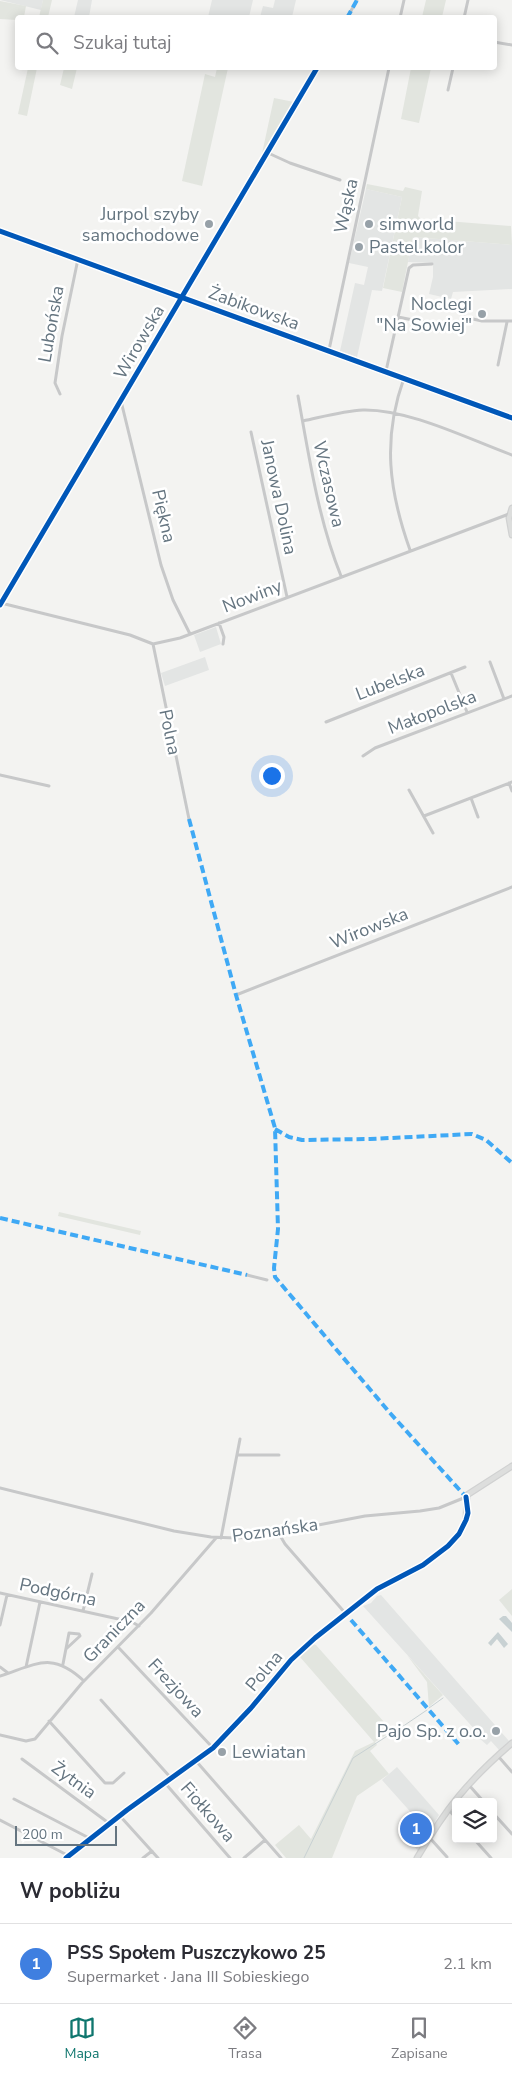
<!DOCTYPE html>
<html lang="pl">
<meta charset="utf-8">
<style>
:root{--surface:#fff;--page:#f2f2f3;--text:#2b2b33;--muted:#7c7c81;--line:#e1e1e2;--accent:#0f766e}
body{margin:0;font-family:"Nunito Sans",sans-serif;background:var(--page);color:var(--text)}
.controls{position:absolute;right:15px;bottom:15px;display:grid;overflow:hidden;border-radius:5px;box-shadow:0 2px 12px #0003}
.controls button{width:45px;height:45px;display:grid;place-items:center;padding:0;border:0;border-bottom:1px solid var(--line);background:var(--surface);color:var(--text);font:25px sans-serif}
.scale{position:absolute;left:15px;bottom:12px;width:102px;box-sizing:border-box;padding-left:5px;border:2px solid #657580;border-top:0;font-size:14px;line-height:18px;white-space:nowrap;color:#657580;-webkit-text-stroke:4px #fff;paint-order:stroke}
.you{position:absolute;left:271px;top:775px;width:18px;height:18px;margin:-12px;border:4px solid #fff;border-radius:50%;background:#1a73e8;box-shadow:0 0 0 8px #1a73e833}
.badge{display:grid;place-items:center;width:32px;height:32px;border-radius:50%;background:var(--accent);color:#fff;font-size:16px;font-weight:700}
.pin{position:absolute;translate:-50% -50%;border:2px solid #fff;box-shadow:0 1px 5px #0006}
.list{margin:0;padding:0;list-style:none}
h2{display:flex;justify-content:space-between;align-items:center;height:65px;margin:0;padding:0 20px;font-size:21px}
h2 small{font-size:16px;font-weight:400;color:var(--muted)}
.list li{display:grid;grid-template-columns:32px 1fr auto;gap:15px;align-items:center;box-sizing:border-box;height:80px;padding:0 20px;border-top:1px solid var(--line)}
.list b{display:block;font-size:19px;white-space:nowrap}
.list p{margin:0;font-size:16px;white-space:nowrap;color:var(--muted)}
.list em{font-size:16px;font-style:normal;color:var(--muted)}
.icon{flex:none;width:28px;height:28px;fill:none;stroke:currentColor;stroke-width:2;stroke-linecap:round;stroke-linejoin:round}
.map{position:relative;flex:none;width:512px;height:1858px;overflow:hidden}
.search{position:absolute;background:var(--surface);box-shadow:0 2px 12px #0003;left:15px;right:15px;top:15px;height:55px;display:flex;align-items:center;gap:12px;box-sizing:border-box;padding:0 18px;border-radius:5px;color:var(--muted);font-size:19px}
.sheet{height:145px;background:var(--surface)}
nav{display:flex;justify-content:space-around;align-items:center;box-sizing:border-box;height:70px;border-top:1px solid var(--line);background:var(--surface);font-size:14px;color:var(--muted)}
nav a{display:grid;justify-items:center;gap:2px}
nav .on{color:var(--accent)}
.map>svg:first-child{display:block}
</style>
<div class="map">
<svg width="512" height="1858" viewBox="0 0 512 1858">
<rect width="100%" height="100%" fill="#f3f3f1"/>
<!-- built -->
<path fill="#e3e5e4" d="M0 0H43L41 10Z
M78 0H92L89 17H74Z
M212 0H253L249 17H208Z
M275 0H296L292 17H260L263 6 273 8Z
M366 189 402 197 382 291 372 290 357 357 340 351 355 283 364 285 368 267 349 263Z
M413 237 512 245V289L453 292 451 299 429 294 433 277V263L408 262Z
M216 627 221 644 200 652 194 635Z
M205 657 209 670 165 686 161 673Z
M381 1595 509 1741 499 1750 491 1741 487 1745 479 1738 476 1734 477 1732 363 1606 371 1603 377 1596Z
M397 1767 439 1815 418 1851 405 1835 407 1833 403 1828 415 1817 382 1780Z"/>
<!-- green -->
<path fill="#e2e5df" d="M43 0H52L48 17H39Z
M426 0H446L442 17H422Z
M0 1 26 6 24 17 18 18 17 20 0 19Z
M28 68H37L27 116 18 114Z
M64 68H77L72 89 60 85Z
M217 68H228L202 186 182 181 205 74 215 77Z
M411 68H431L419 123 401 119Z
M274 98 294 102 261 158Z
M367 184 403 191 405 187 422 191 418 216 421 219 511 226 512 245 413 237 402 292 383 288 402 197 366 189Z
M59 1212 141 1231 140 1235 58 1216Z
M512 1589V1616L499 1600Z
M313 1644 316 1645 392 1731 375 1742 377 1745 370 1751 389 1774 357 1796 332 1858H286L275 1845 299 1825 311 1839 355 1751 374 1742 300 1657Z
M407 1655 443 1695 429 1707 427 1682Z"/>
<!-- water -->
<path fill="#c8d1d3" d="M503 1616H506L512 1623V1632L499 1619Z
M498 1632 508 1644 504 1648 497 1639 491 1646 488 1643Z"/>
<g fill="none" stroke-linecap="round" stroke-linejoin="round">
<!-- stream -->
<path stroke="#c8d1d3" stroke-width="1" d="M429 1708 443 1698
M396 1731 427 1710
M304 1858 353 1758 392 1733"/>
<defs>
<path id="secondary" d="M0 231 512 418
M512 508 509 518 512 535
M66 1858 127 1810 213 1748 251 1708 291 1660 315 1638 377 1589 423 1565 448 1546 459 1534 466 1520 467 1495 512 1466
M417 1858C446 1808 468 1781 512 1743"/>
</defs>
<!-- secondary casing -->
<use href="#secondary" stroke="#d0d1d1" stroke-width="7"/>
<!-- street -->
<path stroke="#c7c8c9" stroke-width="3" d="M347 18 357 0
M400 18 404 0
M464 18 468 0
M494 42 512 45
M448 90 453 68
M266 152 290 163 340 180
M398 317 443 326
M464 317 482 321H512
M329 350 389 68
M498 365 507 322
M386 371 409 268 413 265 432 264
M404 378C382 439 389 491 410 550
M60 394 55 383 62 336 78 259
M298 396C309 456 318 519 341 576
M121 401 161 565 173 600 190 634
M303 421C322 417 343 411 363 410 409 409 468 439 512 455
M251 432 287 597
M1 603 130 635 153 644 180 638 509 514
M0 605 317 68
M219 623 224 637 223 644
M153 644 189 819
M490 662 504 699
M451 673 467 712
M326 722 465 667
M363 756 375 748 512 696
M0 775 49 786
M509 783 512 791
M409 790 433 833
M471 798 478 817
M424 816 512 782
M236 995 512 887
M247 1275 267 1280
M237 1455H279
M0 1488 174 1531 211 1537 235 1538 256 1537 365 1516 420 1511 439 1508 466 1497
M278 1532 285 1544 346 1614
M221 1538 240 1439
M0 1593 132 1622 139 1626
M83 1611 92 1574
M0 1625 7 1595
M118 1647 213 1748
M63 1664 69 1633 79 1634 80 1636 66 1649
M0 1667 8 1673
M26 1667 40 1602
M0 1676C37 1664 52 1651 84 1681
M101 1700 171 1778
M49 1721 105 1783H113L124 1773
M0 1735 26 1741 35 1739 82 1683 151 1613 216 1538
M498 1756 512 1772
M22 1759 110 1824
M196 1761 281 1858
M165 1783 230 1858
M468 1784 484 1802
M14 1799 91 1839
M448 1809 456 1818
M493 1813 512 1834
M120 1816 158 1858
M0 1820 69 1856
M429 1837 447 1857
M474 1839 491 1858
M143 1858 152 1851
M244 1858 265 1840"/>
<!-- secondary -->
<use href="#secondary" stroke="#dddedd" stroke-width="4.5"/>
<!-- quiet -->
<path stroke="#3fa9f5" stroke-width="4" stroke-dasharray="8 4" stroke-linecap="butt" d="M347 18 357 0
M189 819 236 995 275 1128 278 1229 274 1268 275 1277 390 1413 466 1497
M275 1129 289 1137 302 1140 370 1139 472 1134 486 1140 512 1163
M0 1218 247 1275
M351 1620 461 1747"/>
<defs>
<path id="cycleway" d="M0 231 512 418
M0 605 317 68
M66 1858 127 1810 213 1748 251 1708 291 1660 315 1638 377 1589 423 1565 448 1546 459 1534 466 1520 468 1513 466 1497"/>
</defs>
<!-- cycleway casing -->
<use href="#cycleway" stroke="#fff" stroke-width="8"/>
<!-- cycleway -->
<use href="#cycleway" stroke="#0057b8" stroke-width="5"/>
</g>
<!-- markers -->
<g fill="#97a1a8" stroke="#fff" stroke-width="2">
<circle cx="209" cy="224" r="5"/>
<circle cx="369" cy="224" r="5"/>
<circle cx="359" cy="247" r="5"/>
<circle cx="482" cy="314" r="5"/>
<circle cx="496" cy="1731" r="5"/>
<circle cx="222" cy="1752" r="5"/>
</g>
<g text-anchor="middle" stroke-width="5" stroke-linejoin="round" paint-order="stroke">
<!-- street labels -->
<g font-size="18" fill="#657580" stroke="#fff">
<text transform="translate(346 206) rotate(-78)" y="6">Wąska</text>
<text transform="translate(254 308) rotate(20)" y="6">Żabikowska</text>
<text transform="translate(51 324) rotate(-80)" y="6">Lubońska</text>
<text transform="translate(139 342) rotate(-60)" y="6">Wirowska</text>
<text transform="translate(329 484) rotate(77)" y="6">Wczasowa</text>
<text transform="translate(279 497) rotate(78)" y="6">Janowa Dolina</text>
<text transform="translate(164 516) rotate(77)" y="6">Piękna</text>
<text transform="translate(252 596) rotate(-21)" y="6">Nowiny</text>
<text transform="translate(390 682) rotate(-21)" y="6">Lubelska</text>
<text transform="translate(432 712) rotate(-21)" y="6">Małopolska</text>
<text transform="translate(170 732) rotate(78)" y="6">Polna</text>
<text transform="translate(369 928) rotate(-22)" y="6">Wirowska</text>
<text transform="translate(275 1530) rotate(-8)" y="6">Poznańska</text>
<text transform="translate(58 1592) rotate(12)" y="6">Podgórna</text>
<text transform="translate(114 1631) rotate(-46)" y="6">Graniczna</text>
<text transform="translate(264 1671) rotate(-50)" y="6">Polna</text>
<text transform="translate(176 1688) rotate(47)" y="6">Frezjowa</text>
<text transform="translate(74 1780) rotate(36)" y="6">Żytnia</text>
<text transform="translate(208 1812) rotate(49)" y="6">Fiołkowa</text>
</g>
<!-- poi labels -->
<g font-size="18" fill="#657580" stroke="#fff" text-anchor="end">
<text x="199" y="220">Jurpol szyby<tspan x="199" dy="21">samochodowe</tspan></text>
<text x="379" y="230" text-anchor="start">simworld</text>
<text x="369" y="253" text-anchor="start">Pastel.kolor</text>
<text x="472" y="310">Noclegi<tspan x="472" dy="21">"Na Sowiej"</tspan></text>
<text x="486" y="1737">Pajo Sp. z o.o.</text>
<text x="232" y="1758" text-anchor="start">Lewiatan</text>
</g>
</g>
</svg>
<div class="controls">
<button><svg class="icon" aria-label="layers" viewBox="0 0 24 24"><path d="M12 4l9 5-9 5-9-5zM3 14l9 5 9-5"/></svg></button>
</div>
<div class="scale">200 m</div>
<div class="you"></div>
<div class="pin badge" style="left:416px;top:1829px;background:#3f7fe0">1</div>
<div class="search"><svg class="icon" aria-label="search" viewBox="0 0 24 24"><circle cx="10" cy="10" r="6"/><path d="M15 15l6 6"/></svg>Szukaj tutaj</div>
</div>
<section class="sheet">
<h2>W pobliżu<small></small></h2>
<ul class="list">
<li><span class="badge" style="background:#3f7fe0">1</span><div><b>PSS Społem Puszczykowo 25</b><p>Supermarket · Jana III Sobieskiego</p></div><em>2.1 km</em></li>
</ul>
</section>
<nav>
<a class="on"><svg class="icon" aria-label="map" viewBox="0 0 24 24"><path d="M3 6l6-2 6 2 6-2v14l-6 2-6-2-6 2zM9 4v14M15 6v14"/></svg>Mapa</a>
<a><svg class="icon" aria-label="directions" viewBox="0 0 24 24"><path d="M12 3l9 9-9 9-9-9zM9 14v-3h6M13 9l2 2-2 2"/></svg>Trasa</a>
<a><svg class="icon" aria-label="saved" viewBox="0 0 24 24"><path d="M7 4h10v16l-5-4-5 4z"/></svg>Zapisane</a>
</nav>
